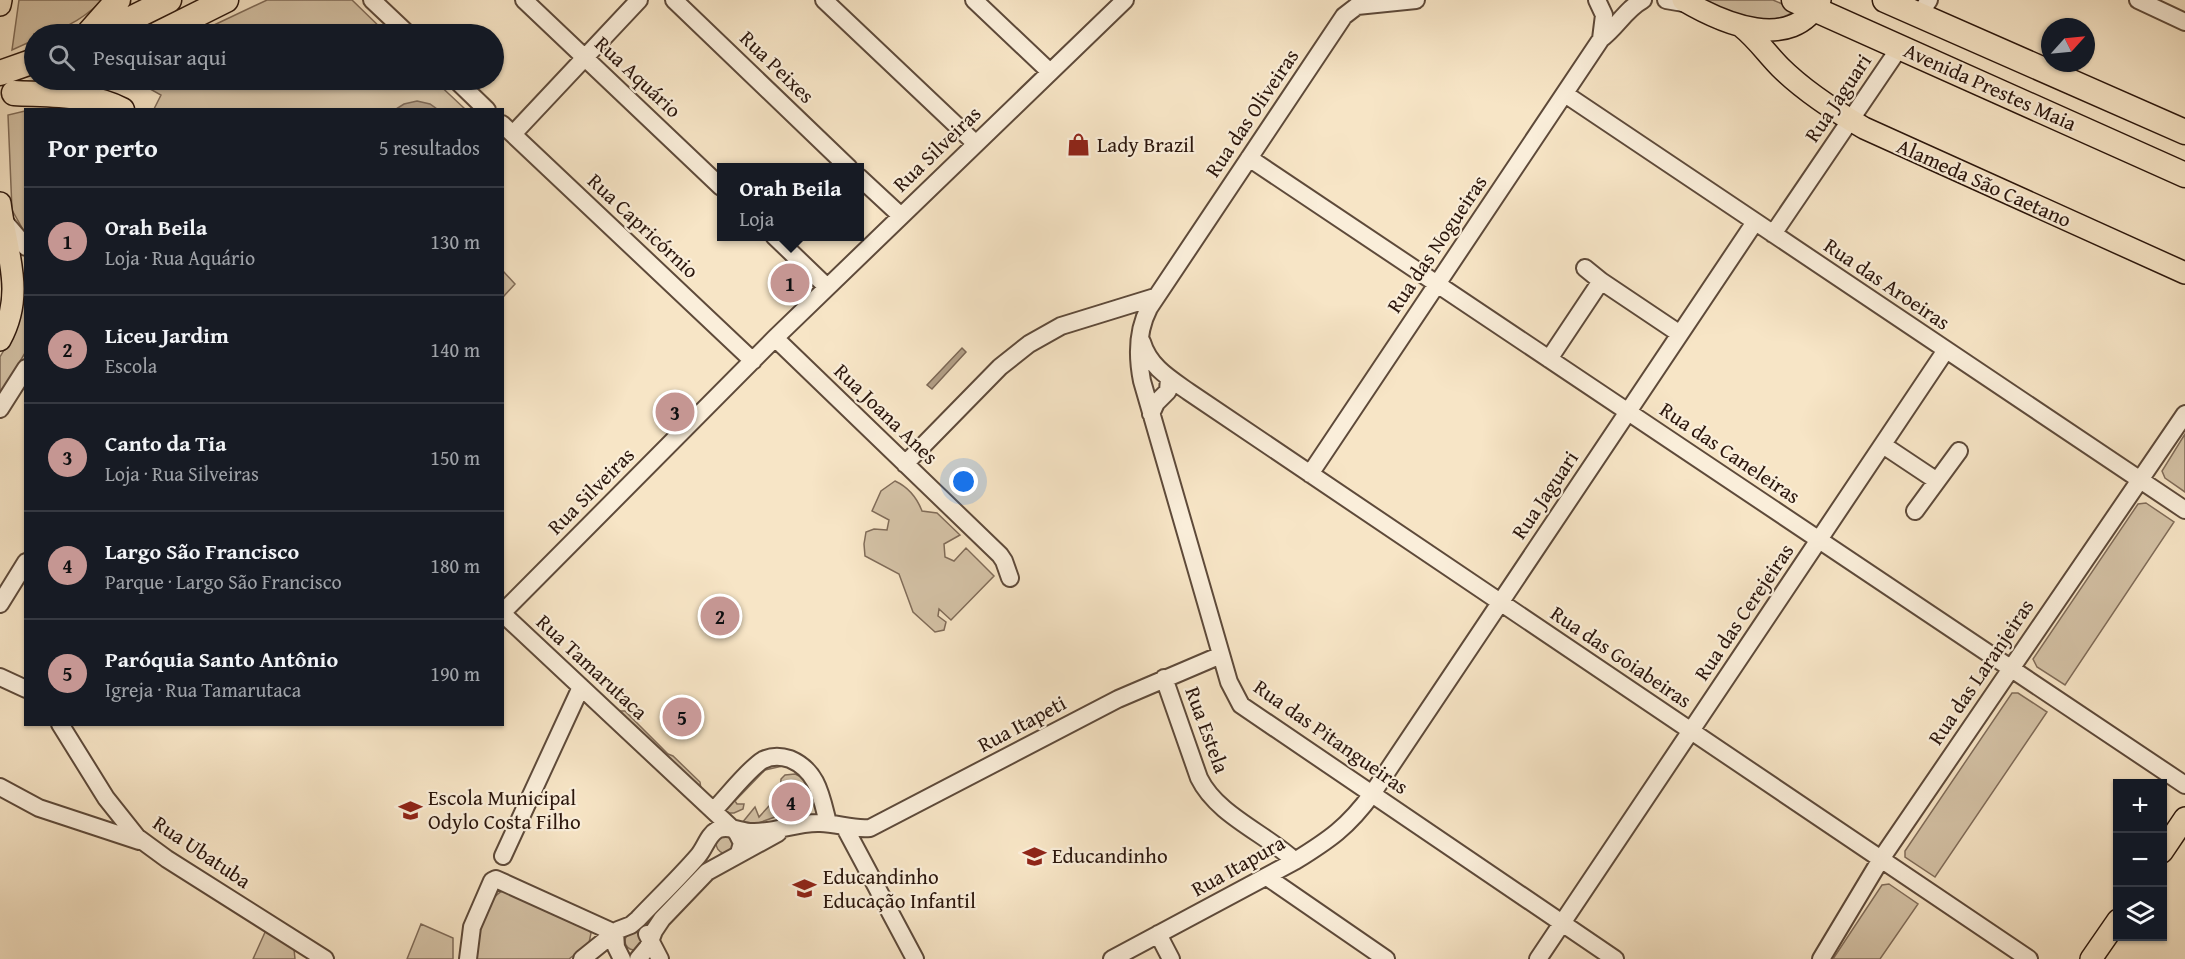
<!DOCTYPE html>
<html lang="pt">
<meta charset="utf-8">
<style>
:root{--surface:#171b24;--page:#20242c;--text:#f1f3f6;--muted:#9ea1a6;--line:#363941;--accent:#c59692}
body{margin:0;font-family:"Gentium Book Plus",serif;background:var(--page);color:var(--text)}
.controls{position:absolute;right:18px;bottom:18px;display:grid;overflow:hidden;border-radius:0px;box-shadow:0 2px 4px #0004}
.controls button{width:54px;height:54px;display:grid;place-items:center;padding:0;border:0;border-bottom:2px solid var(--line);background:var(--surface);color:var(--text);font:30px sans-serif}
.compass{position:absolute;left:2041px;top:18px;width:54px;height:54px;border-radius:50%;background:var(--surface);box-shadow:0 2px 4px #0004;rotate:63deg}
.you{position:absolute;left:964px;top:482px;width:21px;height:21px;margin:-15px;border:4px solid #fff;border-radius:50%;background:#1a73e8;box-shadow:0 0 0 9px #1a73e833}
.badge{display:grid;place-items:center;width:39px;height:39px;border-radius:50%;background:var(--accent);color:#111;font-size:20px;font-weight:700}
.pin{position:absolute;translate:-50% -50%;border:3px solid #fff;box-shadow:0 2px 6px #0006}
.popup{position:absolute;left:717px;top:163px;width:147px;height:78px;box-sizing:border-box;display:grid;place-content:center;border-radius:0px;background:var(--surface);filter:drop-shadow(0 2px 4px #0005);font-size:20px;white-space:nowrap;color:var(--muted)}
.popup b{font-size:22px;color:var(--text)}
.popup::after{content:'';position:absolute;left:50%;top:100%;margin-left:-12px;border:12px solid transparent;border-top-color:var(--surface)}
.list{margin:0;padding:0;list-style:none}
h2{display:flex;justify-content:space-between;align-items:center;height:78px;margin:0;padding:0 24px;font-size:26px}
h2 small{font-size:20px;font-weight:400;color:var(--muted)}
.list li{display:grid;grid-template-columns:39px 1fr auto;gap:18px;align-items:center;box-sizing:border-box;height:108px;padding:0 24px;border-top:2px solid var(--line)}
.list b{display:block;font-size:22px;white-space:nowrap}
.list p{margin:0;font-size:20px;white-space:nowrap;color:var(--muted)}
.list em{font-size:20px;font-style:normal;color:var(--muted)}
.icon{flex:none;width:33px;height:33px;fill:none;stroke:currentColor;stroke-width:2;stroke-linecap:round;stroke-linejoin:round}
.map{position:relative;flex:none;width:2185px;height:959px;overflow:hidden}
.search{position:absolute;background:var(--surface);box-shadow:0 2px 4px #0004;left:24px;top:24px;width:480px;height:66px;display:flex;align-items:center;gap:15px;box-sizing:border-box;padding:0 21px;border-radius:33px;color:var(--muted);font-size:22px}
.panel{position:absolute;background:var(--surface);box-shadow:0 2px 4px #0004;left:24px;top:108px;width:480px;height:618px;border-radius:0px}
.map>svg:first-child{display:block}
</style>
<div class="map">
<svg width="2185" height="959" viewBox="0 0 2185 959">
<rect width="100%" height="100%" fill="#f7e5c6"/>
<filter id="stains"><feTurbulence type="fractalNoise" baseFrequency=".00333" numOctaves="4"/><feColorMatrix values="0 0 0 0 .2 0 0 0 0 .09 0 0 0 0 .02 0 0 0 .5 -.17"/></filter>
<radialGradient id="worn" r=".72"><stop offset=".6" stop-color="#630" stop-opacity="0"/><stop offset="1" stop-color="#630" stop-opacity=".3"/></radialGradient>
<!-- green -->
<path fill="#d4c2a6" stroke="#806c59" stroke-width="1.5" d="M19 0H103C85 17 60 34 34 34V40L12 50Z
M267 0H352L387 34H195Z
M1700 0H1773L1796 10C1765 32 1732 12 1700 0Z
M98 80H434L465 109H154L161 95 136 81 110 89 89 84Z
M25 111H26L25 233 12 210 8 115Z
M503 271 515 284 503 297Z
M25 300V353L0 395V357L12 336 22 302Z
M2185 434V492L2165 478 2162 471Z
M895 481C908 487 917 498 922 511L937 513 960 535 944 544 945 557 954 561 966 548 994 576 951 620 939 609 938 616 946 622 944 630 935 632 913 612 899 574 865 556 864 544 866 532 874 529 887 530 889 520 872 511 881 491Z
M2146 503 2174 522 2065 685 2037 667 2033 659 2138 504Z
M2012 693H2018L2047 712 1935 877 1905 857V851Z
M619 711H625L668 754 673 756 700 782 701 789Z
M762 765H783V766L765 770 735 801 737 804H744L743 809 734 813H726L722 807Z
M795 774C808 779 815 794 806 806L747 827 742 823 755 807 759 817 780 794 781 779 785 775Z
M724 834 735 839 736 846 724 854C718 851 716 848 716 842Z
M1889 884 1918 904 1880 959H1833L1882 885Z
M503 891 588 929 591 933 589 943 569 959H475C477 942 485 897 503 891Z
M421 924 453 938V959H407Z
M266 930 294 949 295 959H253Z
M625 941a9 9 0 1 1 18 0a9 9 0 1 1-18 0Z"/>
<!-- water -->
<path fill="#b29f87" stroke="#7c6856" stroke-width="1.5" d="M417 101 430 104 437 109H396L404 104Z
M962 348 966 352 932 389 927 385Z"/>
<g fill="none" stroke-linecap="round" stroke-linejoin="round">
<defs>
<path id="minor" d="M372 0 408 34
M524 0 721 187
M674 0 849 168
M824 0 975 143
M974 0 1050 72
M1416 0 1357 6 1344 16 1149 308C1137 331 1137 356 1142 381L1229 682 1241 705 1615 959
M1597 0 1604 15 1601 39
M1666 0 1689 4
M2138 0 2185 22
M1919 15 1929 0
M456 80 487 110
M1565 94 2185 510
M502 124 753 361
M513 134 639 0
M1249 158 2185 785
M859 177 900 215
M3 220 26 247
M1773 234 1900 47
M774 236 827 287
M1585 268 1601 281 1680 334
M775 338 1000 555 1004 561 1010 578
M1142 342C1149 366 1169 378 1189 392L2029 959
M1549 359 1601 281
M0 409 26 368
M1151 414 1156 403 1168 391 1169 378
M1883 445 1937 481
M905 464 1000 367 1029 344 1061 326 1155 297
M1310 474 1601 39C1617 27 1626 9 1643 0
M1915 511 1959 451
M0 604 26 562
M502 613 775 338 1125 0
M502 613 737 833 742 843 739 853
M0 677 26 689
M1164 678 1199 778C1217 815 1265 833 1295 861
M60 724 106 798 137 837 167 859 325 959
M0 787 39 808 139 841
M714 810C727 797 748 769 763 760 771 756 781 756 790 759 818 771 821 796 828 823
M844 826 915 959
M503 856 581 687
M1267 877 1386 959
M615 933 616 947 622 959
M647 934 660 959
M1158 934 1171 959
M468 959 472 927 492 881 496 879 615 933
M582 959 618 930 631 925 638 919C658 898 679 878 698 856 705 848 708 835 717 830 727 824 741 832 752 832 775 833 797 822 820 823 837 823 853 830 870 828L1118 699 1221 655
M638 959 648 947 654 931 662 919 707 872 778 833
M1112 959 1295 861C1329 840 1348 827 1372 794L1755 222
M1538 959 1946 350
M1821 959 1881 859 2185 414"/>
<path id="major" d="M1683 0C1722 23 1792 54 1820 0
M0 5 1 0
M1742 27C1757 39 1767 54 1780 67 1804 91 1835 111 1864 128L2185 273
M0 203C6 252 26 293 0 340
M2162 852 2185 818
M2091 959 2118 920"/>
<path id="highway" d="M1794 0 2185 175
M1885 0 2185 132
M88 34 118 0
M100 34 169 0
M158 34 226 0
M0 73 34 61
M14 93C49 95 90 93 122 110"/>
</defs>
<!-- minor casing -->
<use href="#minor" stroke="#5e4a3a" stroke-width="20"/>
<!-- major casing -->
<use href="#major" stroke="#2b160c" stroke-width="24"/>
<!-- highway casing -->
<use href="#highway" stroke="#2b160c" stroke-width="27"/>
<!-- minor -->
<use href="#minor" stroke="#faeeda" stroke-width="16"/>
<!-- major -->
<use href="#major" stroke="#f7e5c6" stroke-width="21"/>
<!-- highway -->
<use href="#highway" stroke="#f7e5c6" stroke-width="24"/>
</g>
<!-- icons -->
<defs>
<symbol id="shop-bare" viewBox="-9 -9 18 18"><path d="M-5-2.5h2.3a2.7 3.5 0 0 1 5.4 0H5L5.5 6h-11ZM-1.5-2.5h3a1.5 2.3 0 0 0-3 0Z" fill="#8f2418" stroke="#faeeda" stroke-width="2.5" paint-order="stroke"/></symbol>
<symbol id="school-bare" viewBox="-9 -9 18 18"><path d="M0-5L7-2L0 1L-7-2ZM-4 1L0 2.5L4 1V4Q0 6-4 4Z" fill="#8f2418" stroke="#faeeda" stroke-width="2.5" paint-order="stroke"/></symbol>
</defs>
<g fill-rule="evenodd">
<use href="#shop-bare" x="1062" y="128" width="33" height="33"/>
<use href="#school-bare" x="394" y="794" width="33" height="33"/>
<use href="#school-bare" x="1018" y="840" width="33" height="33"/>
<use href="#school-bare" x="788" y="872" width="33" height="33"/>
</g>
<g text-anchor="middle" stroke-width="4.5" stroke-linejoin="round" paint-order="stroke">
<!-- street labels -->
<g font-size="21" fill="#2b160c" stroke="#faeeda">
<text transform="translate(777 67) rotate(44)" y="7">Rua Peixes</text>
<text transform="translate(638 77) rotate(43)" y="7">Rua Aquário</text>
<text transform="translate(1990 87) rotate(24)" y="7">Avenida Prestes Maia</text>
<text transform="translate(1838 98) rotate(-56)" y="7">Rua Jaguari</text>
<text transform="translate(1252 113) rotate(-56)" y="7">Rua das Oliveiras</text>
<text transform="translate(937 149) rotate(-44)" y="7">Rua Silveiras</text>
<text transform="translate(1984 183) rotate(24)" y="7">Alameda São Caetano</text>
<text transform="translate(643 226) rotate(43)" y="7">Rua Capricórnio</text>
<text transform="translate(1437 244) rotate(-56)" y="7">Rua das Nogueiras</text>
<text transform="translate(1887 284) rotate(34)" y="7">Rua das Aroeiras</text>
<text transform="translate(886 414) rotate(44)" y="7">Rua Joana Anes</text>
<text transform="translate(1730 453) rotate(34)" y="7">Rua das Caneleiras</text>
<text transform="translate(591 491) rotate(-45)" y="7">Rua Silveiras</text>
<text transform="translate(1545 495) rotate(-56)" y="7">Rua Jaguari</text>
<text transform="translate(1744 612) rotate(-56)" y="7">Rua das Cerejeiras</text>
<text transform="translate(1621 657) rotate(34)" y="7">Rua das Goiabeiras</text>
<text transform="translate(592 667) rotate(43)" y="7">Rua Tamarutaca</text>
<text transform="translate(1981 672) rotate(-56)" y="7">Rua das Laranjeiras</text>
<text transform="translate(1022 724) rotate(-28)" y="7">Rua Itapeti</text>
<text transform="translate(1207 730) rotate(70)" y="7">Rua Estela</text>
<text transform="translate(1331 737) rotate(35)" y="7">Rua das Pitangueiras</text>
<text transform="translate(202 852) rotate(34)" y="7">Rua Ubatuba</text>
<text transform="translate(1238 866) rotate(-29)" y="7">Rua Itapura</text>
</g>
<!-- poi labels -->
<g font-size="21" fill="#2b160c" stroke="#faeeda" text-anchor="start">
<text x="1097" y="152">Lady Brazil</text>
<text x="428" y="805">Escola Municipal<tspan x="428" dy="24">Odylo Costa Filho</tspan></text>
<text x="1052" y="863">Educandinho</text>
<text x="823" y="884">Educandinho<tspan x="823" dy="24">Educação Infantil</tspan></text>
</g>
</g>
<rect width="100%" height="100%" filter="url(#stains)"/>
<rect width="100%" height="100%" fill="url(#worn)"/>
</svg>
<div class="controls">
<button>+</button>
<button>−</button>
<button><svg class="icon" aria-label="layers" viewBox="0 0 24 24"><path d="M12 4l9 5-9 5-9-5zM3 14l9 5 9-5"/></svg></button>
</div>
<svg class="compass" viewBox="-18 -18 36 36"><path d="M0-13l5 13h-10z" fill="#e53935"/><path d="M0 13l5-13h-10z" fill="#9ea1a6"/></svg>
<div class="you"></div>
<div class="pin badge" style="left:790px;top:283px">1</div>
<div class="popup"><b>Orah Beila</b>Loja</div>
<div class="pin badge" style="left:720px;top:616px">2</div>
<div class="pin badge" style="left:675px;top:412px">3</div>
<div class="pin badge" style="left:791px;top:802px">4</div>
<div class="pin badge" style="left:682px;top:717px">5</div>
<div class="search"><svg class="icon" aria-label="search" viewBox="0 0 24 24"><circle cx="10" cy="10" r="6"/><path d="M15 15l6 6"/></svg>Pesquisar aqui</div>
<section class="panel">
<h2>Por perto<small>5 resultados</small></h2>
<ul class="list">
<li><span class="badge">1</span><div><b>Orah Beila</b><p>Loja · Rua Aquário</p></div><em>130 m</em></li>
<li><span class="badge">2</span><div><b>Liceu Jardim</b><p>Escola</p></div><em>140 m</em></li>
<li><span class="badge">3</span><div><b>Canto da Tia</b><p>Loja · Rua Silveiras</p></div><em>150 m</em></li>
<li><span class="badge">4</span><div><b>Largo São Francisco</b><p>Parque · Largo São Francisco</p></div><em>180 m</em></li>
<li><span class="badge">5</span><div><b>Paróquia Santo Antônio</b><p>Igreja · Rua Tamarutaca</p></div><em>190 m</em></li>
</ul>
</section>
</div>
